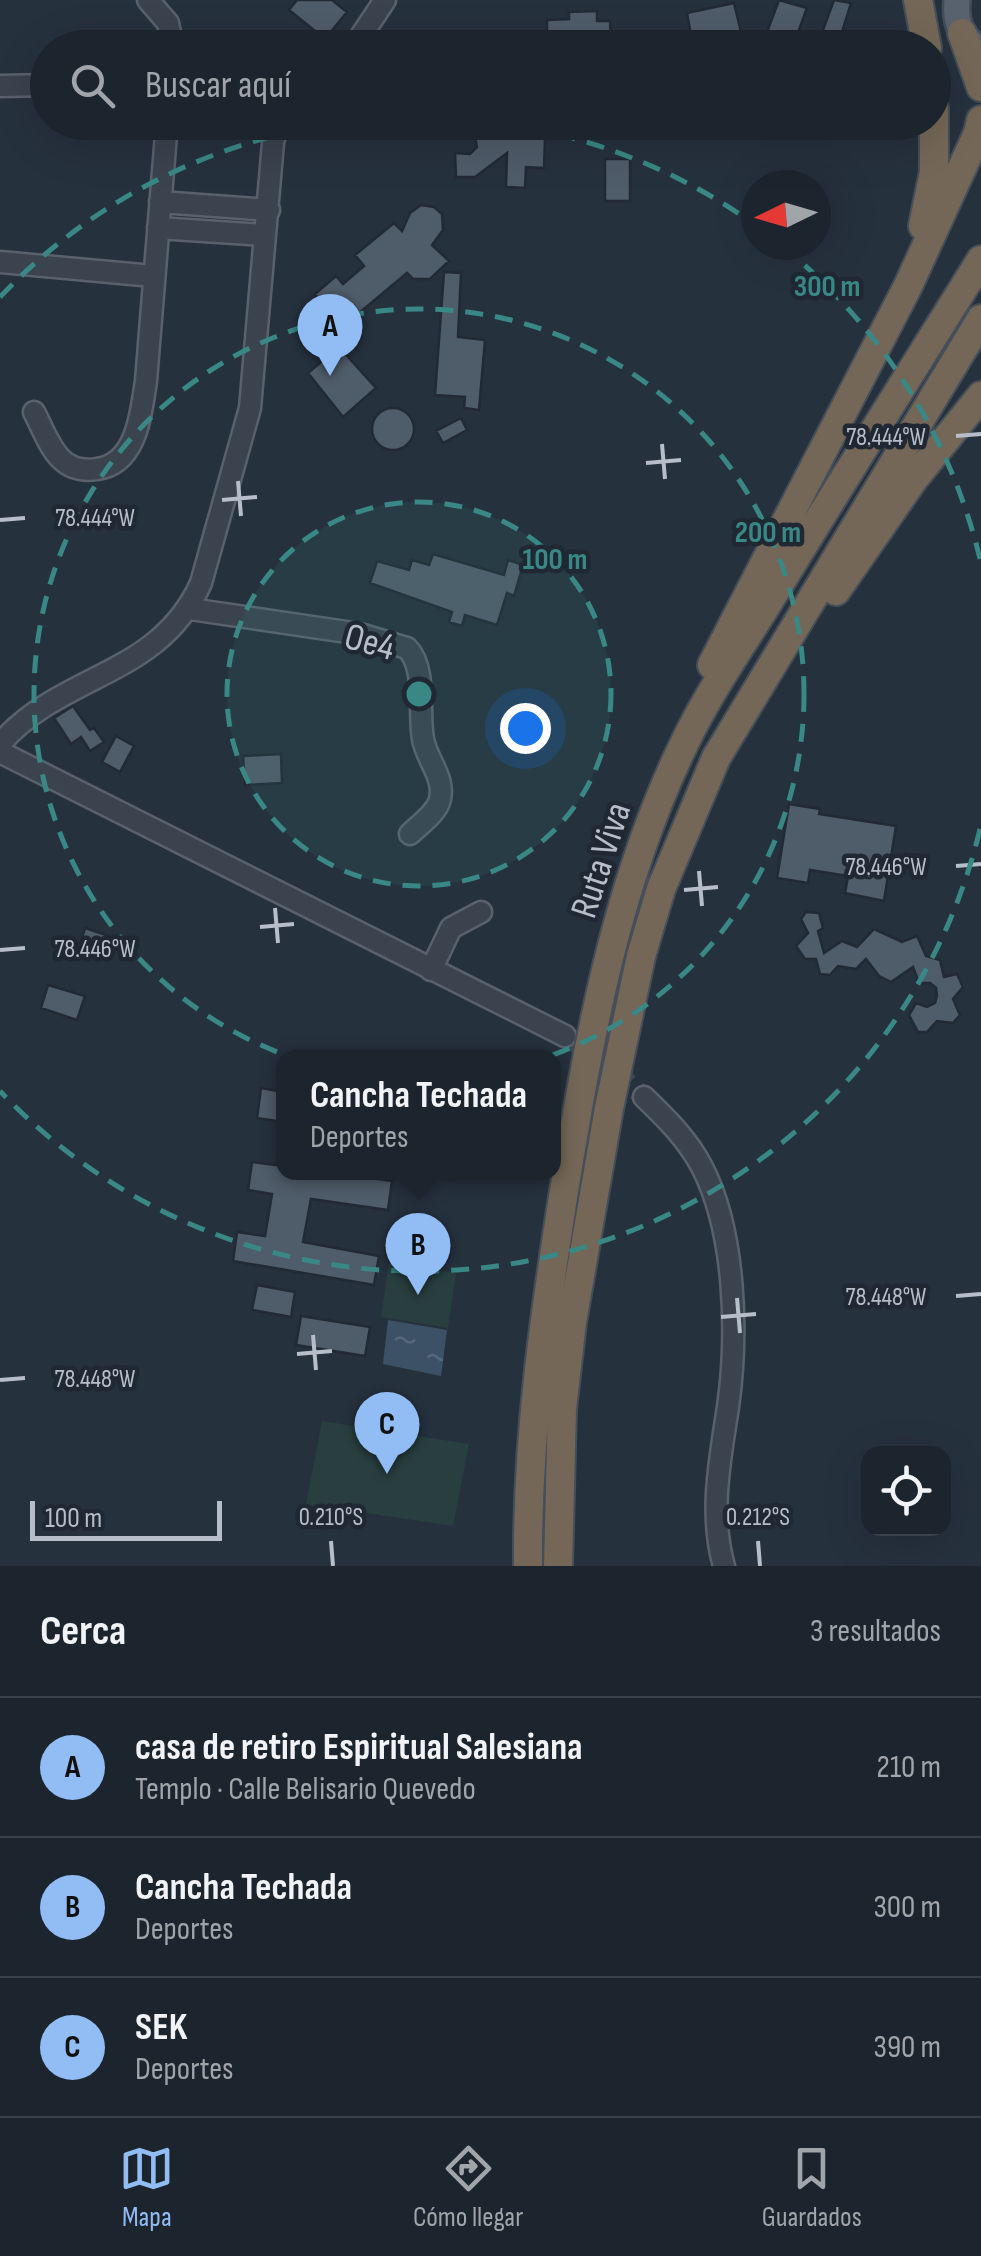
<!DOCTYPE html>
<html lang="es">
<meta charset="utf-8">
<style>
:root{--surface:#1c252e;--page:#252d36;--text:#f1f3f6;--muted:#a0a5aa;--line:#3a424a;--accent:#91bcf4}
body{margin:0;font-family:"Sofia Sans Condensed",sans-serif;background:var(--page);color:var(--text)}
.controls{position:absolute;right:30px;bottom:30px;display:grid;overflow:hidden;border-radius:20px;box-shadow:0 10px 40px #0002}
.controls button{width:90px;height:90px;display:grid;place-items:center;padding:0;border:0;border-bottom:2px solid var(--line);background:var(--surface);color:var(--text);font:50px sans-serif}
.compass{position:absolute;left:741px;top:170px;width:90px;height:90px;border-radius:50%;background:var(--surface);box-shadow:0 10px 40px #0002;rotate:265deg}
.scale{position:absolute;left:30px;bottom:25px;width:192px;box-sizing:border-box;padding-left:10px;border:5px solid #b6bec9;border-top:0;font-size:28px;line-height:35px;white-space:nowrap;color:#b6bec9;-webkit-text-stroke:8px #1f2833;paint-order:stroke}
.you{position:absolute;left:525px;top:728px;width:35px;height:35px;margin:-25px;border:8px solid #fff;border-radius:50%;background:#1a73e8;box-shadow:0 0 0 15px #1a73e833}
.badge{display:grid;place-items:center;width:65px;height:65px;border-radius:50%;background:var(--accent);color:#111;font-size:32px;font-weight:700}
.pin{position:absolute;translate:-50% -82px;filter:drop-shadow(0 2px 5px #0008)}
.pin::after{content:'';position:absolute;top:52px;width:35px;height:30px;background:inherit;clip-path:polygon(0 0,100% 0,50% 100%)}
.popup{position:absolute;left:276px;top:1050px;width:285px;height:130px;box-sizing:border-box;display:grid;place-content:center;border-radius:20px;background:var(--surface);filter:drop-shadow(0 2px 8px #0005);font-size:32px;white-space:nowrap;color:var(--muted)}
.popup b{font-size:38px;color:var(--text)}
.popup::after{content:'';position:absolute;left:50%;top:100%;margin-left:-20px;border:20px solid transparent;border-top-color:var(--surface)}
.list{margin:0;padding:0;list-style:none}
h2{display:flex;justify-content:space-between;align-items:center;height:130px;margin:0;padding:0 40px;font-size:42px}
h2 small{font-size:32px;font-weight:400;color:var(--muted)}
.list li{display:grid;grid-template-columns:65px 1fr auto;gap:30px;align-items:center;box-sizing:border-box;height:140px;padding:0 40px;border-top:2px solid var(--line)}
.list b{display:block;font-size:38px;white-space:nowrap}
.list p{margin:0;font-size:32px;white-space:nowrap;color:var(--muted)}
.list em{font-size:32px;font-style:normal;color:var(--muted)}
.icon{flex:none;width:55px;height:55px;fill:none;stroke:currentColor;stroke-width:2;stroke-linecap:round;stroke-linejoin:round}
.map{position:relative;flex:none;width:981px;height:1566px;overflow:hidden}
.search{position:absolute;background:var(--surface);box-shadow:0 10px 40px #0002;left:30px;right:30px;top:30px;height:110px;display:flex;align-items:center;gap:25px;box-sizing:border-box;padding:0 35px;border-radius:55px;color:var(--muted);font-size:38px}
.sheet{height:550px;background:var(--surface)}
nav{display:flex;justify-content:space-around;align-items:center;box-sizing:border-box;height:140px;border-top:2px solid var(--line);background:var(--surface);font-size:28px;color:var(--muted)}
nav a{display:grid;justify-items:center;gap:5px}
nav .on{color:var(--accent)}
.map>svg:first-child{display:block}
</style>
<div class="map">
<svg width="981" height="1566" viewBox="0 0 981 1566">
<defs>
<pattern id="water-ripples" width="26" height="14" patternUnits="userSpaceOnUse" patternTransform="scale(2.5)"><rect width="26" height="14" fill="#3c5066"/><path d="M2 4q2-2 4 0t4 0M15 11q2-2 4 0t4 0" fill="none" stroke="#56677b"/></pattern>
</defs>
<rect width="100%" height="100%" fill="#26313e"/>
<!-- pitch -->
<path fill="#283e3f" d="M389 1263 456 1273 448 1328 381 1317Z
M322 1421 469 1444 453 1526 306 1504Z"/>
<!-- water -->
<path fill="url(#water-ripples)" d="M388 1320 447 1330 441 1376 383 1364Z"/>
<!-- building -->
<path fill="#4f5c69" stroke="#212a35" stroke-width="2.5" d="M297 0H332L347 12 325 39 289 10Z
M779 0 807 8 795 41 767 32Z
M834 0 851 3 837 48H823L817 46Z
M734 3 741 32 692 41 687 13Z
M597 11V21H610L611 43H597V35L566 36V43H547V20L569 19V12Z
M480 122H490L495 127 494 136 545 139 544 168 526 167 525 188 506 187 507 153 475 177H456L455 153 470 154 477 147 473 126Z
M605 159H630V201H605Z
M421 205 434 207 442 214 443 230 432 245 449 261 430 279H413L407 273 341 328 340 348 376 388 343 417 308 373 334 351 328 312 315 294 336 276 343 284 364 266 355 255 394 223 402 231 410 213Z
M444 272 461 273 458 337 485 340 479 410 464 408 465 397 435 395Z
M372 429a21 21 0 1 1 42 0a21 21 0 1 1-42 0Z
M461 418 467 430 443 443 436 431Z
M433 554 504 575 508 560 523 565 514 596 507 593 497 625 465 615 462 626 449 622 452 612 370 583 377 561 409 570 412 560 429 565Z
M73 706 90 730 94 728 104 742 90 751 81 737 71 744 54 718Z
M116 736 134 746 120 772 102 762Z
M281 754 282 783 245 785 243 756Z
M789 804 820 809 819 814 896 826 884 901 845 893 848 876 810 870 808 883 777 878Z
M806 912 819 913 823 928 818 931 824 953 842 941 857 947 874 929 902 942 917 936 926 956 940 960 944 977 957 974 963 987 953 999 960 1015 953 1023 937 1021 927 1032H918L909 1015 916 1003 927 1007 935 1003 937 996 936 988 930 983H919L913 967 891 982 879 976 866 959 856 969 838 966 830 975 820 974 816 959H805L796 946 808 933 801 919Z
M85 928 109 936 102 957 78 950Z
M48 985 85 996 77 1020 41 1008Z
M261 1088 283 1092V1122L257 1118Z
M252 1162 283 1166V1172H330L392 1181 388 1210 311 1199 303 1242 379 1256 374 1285 233 1261 237 1232 265 1236 272 1194 248 1190Z
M257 1285 295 1292 291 1317 252 1310Z
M301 1316 370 1327 365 1356 296 1345Z"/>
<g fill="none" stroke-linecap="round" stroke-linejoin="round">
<!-- minor-tunnel -->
<path stroke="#3c4653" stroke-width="20" stroke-dasharray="20 10" stroke-linecap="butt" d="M565 1036 606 1063 644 1097"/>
<defs>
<path id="minor" d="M148 0 168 23 173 48
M353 48 385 0
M0 86 48 85
M160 202 269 210
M158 228 264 235
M0 262 153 276
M34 412C42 427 49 447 61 459 71 469 84 471 97 469 137 464 141 413 146 381L167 122
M190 609 360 634 407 648C427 668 418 712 423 739 427 761 445 777 440 799 437 813 420 824 410 834
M0 744C62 672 158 678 201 583L250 408 273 143 278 122
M0 752 565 1036
M431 970 451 928 481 912
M644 1097C666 1118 688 1140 702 1167 736 1233 738 1335 728 1407 720 1459 709 1514 724 1566"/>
<path id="major" d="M957 0C955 20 959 36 977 47"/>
<path id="highway" d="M918 0 927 48
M962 33 981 87
M923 226 934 172V109
M836 591 913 480 981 396
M712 665 908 286 978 133 981 120
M528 1566C527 1438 544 1318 564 1191 589 1038 616 883 685 742 710 690 744 642 774 593 842 481 912 371 981 260
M558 1566 562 1409 572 1322 609 1108 641 956 661 889 716 758 981 319"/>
</defs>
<!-- minor casing -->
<use href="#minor" stroke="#58616c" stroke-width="25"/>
<!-- major casing -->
<use href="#major" stroke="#434c57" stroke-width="30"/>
<!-- highway casing -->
<use href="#highway" stroke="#454e59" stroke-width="32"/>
<!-- minor -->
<use href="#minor" stroke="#3a434e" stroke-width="20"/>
<!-- major -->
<use href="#major" stroke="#58626e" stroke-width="25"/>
<!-- highway -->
<use href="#highway" stroke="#746757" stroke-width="28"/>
</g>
<!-- ticks -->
<path fill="none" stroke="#b6bec9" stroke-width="4" d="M956 436 981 434M662 444 665 479M646 463 681 460M238 481 241 516M222 500 257 497M0 520 25 518M956 866 981 864M699 871 702 906M684 890 718 887M275 908 278 943M260 927 294 924M0 950 25 948M956 1296 981 1294M737 1298 740 1333M721 1317 756 1314M313 1335 316 1370M297 1354 332 1351M0 1380 25 1378M331 1541 333 1566M758 1541 760 1566"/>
<!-- distance rings -->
<circle cx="419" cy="694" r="192" fill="#398885" fill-opacity=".12"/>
<g fill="none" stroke="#398885" stroke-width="5" stroke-dasharray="18 12">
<circle cx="419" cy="694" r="192"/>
<circle cx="419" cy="694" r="385"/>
<path d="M980 829A577 577 0 0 1 0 1091M0 297A577 577 0 0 1 339 123M499 123A577 577 0 0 1 754 224M782 246A577 577 0 0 1 980 559"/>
</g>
<g text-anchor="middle" stroke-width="9" stroke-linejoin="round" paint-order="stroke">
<!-- street labels -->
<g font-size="38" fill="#b6bec9" stroke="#1f2833">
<text transform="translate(370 641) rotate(15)" y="13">Oe4</text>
<text transform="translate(600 860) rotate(-72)" y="13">Ruta Viva</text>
</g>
</g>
<g font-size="25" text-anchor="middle" fill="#b6bec9" stroke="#1f2833" stroke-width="9" stroke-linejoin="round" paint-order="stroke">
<text x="886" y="445">78.444°W</text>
<text x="95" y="526">78.444°W</text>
<text x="886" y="875">78.446°W</text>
<text x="95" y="957">78.446°W</text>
<text x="886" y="1305">78.448°W</text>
<text x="95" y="1387">78.448°W</text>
<text x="331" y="1525">0.210°S</text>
<text x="758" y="1525">0.212°S</text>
</g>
<circle cx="419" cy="694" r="15" fill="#398885" stroke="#1f2833" stroke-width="5"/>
<g font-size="30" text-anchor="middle" font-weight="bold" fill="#398885" stroke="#1f2833" stroke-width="9" stroke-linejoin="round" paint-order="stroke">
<text x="827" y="296">300 m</text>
<text x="768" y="542">200 m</text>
<text x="555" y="569">100 m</text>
</g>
</svg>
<div class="controls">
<button><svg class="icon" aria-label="locate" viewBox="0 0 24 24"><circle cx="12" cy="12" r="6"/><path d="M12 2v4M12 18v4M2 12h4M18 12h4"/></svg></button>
</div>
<svg class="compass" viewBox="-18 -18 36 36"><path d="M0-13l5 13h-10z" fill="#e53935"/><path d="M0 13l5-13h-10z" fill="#a0a5aa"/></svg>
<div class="scale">100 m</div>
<div class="you"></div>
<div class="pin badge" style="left:330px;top:376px">A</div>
<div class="pin badge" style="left:418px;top:1295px">B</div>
<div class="popup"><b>Cancha Techada</b>Deportes</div>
<div class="pin badge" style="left:387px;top:1474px">C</div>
<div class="search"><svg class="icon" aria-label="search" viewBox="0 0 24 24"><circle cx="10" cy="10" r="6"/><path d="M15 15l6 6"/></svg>Buscar aquí</div>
</div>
<section class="sheet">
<h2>Cerca<small>3 resultados</small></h2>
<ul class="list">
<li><span class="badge">A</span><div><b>casa de retiro Espiritual Salesiana</b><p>Templo · Calle Belisario Quevedo</p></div><em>210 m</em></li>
<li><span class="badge">B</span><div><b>Cancha Techada</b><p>Deportes</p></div><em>300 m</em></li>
<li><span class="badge">C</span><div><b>SEK</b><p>Deportes</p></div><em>390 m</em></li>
</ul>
</section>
<nav>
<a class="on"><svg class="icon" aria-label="map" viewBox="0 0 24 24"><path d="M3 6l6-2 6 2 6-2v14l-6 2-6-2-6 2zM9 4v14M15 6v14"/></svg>Mapa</a>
<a><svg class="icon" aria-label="directions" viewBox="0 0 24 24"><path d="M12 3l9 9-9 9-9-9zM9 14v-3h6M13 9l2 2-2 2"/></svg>Cómo llegar</a>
<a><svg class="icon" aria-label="saved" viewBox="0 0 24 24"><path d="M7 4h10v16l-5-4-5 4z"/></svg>Guardados</a>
</nav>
